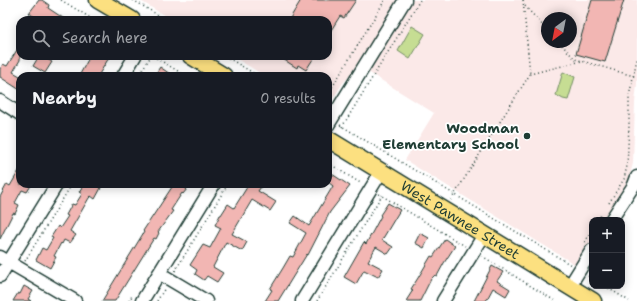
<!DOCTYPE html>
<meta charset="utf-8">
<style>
:root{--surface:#171b24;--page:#242831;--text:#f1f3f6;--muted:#9ea1a6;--line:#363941}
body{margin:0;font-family:"Shantell Sans",sans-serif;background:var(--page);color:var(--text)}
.controls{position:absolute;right:12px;bottom:12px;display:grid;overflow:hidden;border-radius:8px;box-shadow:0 2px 10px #0003}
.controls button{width:36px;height:36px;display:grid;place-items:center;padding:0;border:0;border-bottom:1px solid var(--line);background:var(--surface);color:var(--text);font:20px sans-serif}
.compass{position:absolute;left:541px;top:12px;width:36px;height:36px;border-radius:50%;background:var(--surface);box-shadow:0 2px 10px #0003;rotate:212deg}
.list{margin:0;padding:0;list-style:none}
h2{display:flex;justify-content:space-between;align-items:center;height:52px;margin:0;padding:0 16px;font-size:17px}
h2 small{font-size:13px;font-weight:400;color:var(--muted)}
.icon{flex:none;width:22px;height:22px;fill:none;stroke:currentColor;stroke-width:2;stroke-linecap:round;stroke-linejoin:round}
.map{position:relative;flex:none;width:637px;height:301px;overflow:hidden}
.search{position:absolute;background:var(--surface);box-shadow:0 2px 10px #0003;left:16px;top:16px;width:316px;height:44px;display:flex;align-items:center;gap:10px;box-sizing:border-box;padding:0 14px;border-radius:12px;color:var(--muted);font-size:15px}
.panel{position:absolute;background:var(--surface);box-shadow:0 2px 10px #0003;left:16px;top:72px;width:316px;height:116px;border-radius:12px}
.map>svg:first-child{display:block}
</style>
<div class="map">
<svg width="637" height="301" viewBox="0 0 637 301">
<rect width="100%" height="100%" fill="#fff"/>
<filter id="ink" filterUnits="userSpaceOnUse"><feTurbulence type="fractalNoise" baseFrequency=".025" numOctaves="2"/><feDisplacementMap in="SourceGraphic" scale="8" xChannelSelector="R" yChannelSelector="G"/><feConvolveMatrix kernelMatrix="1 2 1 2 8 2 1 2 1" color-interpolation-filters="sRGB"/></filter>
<g filter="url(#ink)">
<!-- built -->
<path fill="#fbe9e8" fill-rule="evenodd" d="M139 0H400L357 68 343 83 328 106V76H265L232 56H328V20H172Z
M412 0H637V84L635 103 633 163 629 179 623 191 605 220H592V240L576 265 405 160 434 113 368 72ZM547 18H571V42H547Z"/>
<!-- green -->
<path fill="#c6dd93" stroke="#728d64" d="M412 26 425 34 410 59 398 51Z
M563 72 575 77 568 100 563 99 556 95Z"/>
<!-- building -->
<path fill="#f2b6b3" stroke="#1f3d34" d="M39 0H42L49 5 48 8 66 20H39L29 13Z
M301 0H356L344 18 340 16 328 35V20H289Z
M592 0H624L605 62 576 54Z
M20 45V60L13 72 20 76V90L0 77V69L3 64 7 66Z
M39 56H42L52 62 45 73 33 66Z
M90 56H110L98 76H79Z
M278 56H315L306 70 298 65 297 68Z
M160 67 173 76H154Z
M20 169V184H32L27 192 22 190 15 203 19 205 15 214 13 213 0 239V197L7 184 10 186Z
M332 174 350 186 330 212 308 255 307 254 278 301H265L272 290 270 289 283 268 290 256 293 257 306 233 290 223 295 216 309 226 333 186 328 182Z
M84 184H94L101 188 95 199 91 196 89 198 70 231 76 235 70 243 64 240 62 244 61 243 54 256 56 257 50 268 36 260 42 248 46 250 53 238 51 237 58 226 60 228 68 216 66 215 72 204 75 205 82 194 79 192Z
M174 184H187L185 188 187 189 183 194 182 193 171 210 173 211 158 232 159 233 156 239 154 238 115 301H102L144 232 143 231Z
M249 184H263L258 191 276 202 270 211 252 200 232 234 247 242 242 251 226 242 213 267 223 273 217 282 207 276 204 280 195 274 197 270 190 265 203 245 210 248 221 228 215 225 220 215H221L228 204 234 208Z
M388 203 400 210 382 240 393 247 388 254 376 247 368 261 383 269 378 277 364 270 356 284 344 277 364 242 366 244 381 216 380 215Z
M420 233 429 238 424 248 415 243Z
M445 239 455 246 444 263 437 276 435 275 431 279 420 301H406L413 290 411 289 418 278 431 256 433 257Z
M492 266 503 272 497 281 510 289 506 296 493 288 486 301H474Z
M24 286 33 291 28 299 31 301H13L18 293 20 294Z"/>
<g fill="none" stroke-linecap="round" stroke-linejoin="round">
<defs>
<path id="minor" d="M123 76 135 56
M0 101 20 114
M328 125 405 0
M611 220 634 185 637 177
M0 257 75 301
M159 273 206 301
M0 276 57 184
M569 287 592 250
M142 301 214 184
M302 301 381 172
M443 301 484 235"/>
<g id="major">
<path d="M98 0 132 20"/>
<path d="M191 56 224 76"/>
<path id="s1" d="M328 139 593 301"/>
</g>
</defs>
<!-- minor casing -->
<use href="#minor" stroke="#1f3d34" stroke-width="15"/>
<!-- major casing -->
<use href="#major" stroke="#1f3d34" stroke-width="19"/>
<!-- path -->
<path stroke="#1f3d34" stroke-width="1.5" stroke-dasharray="1 3" stroke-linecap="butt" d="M61 0 94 20
M133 0 166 20
M523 0 530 74
M525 6 547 30
M559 42 575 59 637 77
M153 56 186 76
M225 56 258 76
M138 76 151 56
M328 94 385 0
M340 125 571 265
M342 127 420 0
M328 163 362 184
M379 194 465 246
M451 200 530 74 582 61
M609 203 624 179 627 166 629 126V96L637 59
M598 220 601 215
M585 242 592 230
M482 256 555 301
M25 261 72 184
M175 271 228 184
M588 276 592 278
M605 286 629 301
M129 301 132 296
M157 301 165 288
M317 301 382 195"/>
<!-- minor -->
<use href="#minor" stroke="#fff" stroke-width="12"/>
<!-- major -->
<use href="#major" stroke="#fce080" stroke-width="16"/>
</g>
</g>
<!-- markers -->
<circle fill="#1f3d34" stroke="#fff" stroke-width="1.5" cx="527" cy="136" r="4"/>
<g text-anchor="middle" stroke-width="3.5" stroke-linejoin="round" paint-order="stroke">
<!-- poi labels -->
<g font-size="14" font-weight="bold" fill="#1f3d34" stroke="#fff" text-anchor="end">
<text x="519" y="133">Woodman<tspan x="519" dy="16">Elementary School</tspan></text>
</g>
<!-- street labels -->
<g font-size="14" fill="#1f3d34" stroke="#fff">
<text dy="5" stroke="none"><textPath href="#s1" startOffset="155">West Pawnee Street</textPath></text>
</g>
</g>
</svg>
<div class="controls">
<button>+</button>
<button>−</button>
</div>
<svg class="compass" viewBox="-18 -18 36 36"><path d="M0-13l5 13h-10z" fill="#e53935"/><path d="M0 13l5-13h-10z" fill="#9ea1a6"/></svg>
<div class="search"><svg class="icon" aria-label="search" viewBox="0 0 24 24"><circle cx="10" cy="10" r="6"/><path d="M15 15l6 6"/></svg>Search here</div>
<section class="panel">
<h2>Nearby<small>0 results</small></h2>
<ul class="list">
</ul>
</section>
</div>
